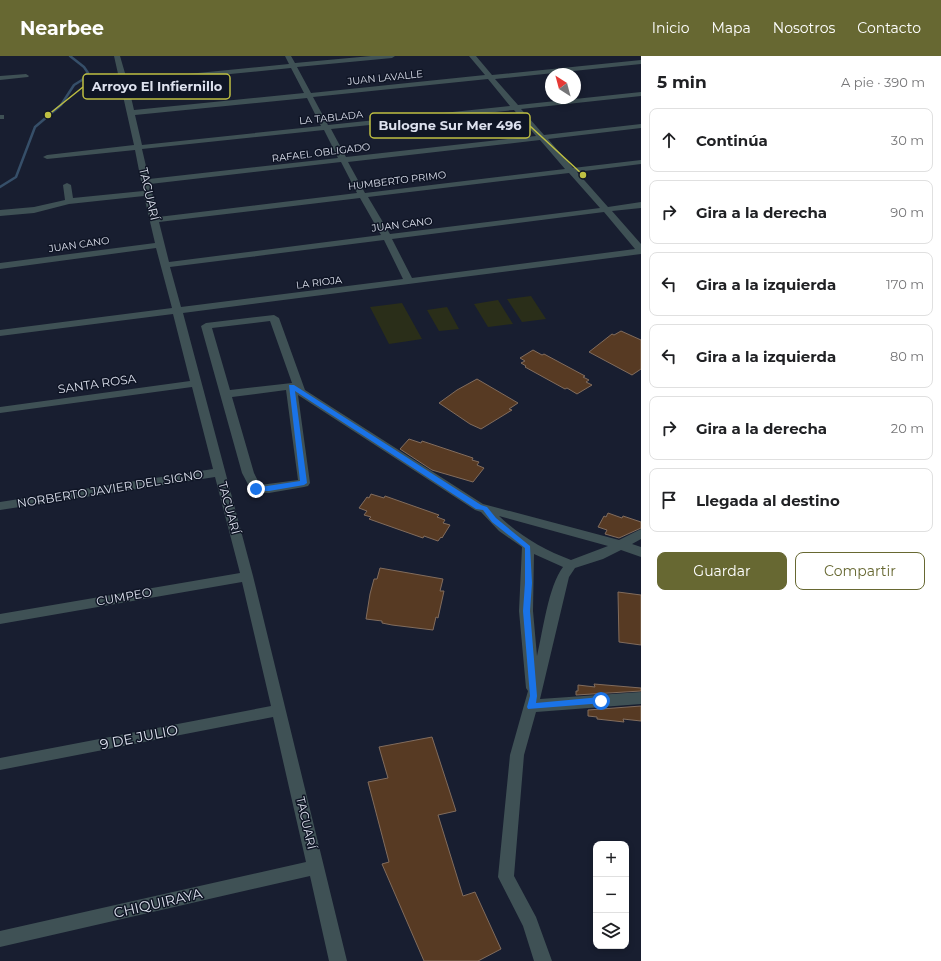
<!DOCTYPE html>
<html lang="es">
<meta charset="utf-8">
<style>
:root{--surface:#fff;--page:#f2f2f2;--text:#202124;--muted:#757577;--line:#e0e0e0;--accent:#676832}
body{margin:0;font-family:Montserrat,sans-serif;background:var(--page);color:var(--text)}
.controls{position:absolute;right:12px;bottom:12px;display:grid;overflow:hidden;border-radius:8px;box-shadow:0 2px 6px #0003}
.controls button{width:36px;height:36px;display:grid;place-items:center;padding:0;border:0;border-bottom:1px solid var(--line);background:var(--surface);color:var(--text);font:20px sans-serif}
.compass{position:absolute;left:545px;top:12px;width:36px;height:36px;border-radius:50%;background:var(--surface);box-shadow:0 2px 6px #0003;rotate:324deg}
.stop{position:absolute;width:12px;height:12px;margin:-9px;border:3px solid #1a73e8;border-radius:50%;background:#fff}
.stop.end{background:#1a73e8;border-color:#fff;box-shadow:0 1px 4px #0008}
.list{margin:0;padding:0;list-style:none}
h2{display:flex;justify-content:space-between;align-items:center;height:52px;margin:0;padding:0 16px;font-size:17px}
h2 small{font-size:13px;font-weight:400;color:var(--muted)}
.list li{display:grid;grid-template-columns:26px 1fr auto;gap:12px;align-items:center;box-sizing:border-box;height:64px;margin:0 8px 8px;padding:0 8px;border:1px solid var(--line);border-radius:8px}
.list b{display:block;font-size:15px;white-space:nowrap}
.list em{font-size:13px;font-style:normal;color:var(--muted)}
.actions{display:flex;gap:8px;padding:12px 16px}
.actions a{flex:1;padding:9px 0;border:1px solid var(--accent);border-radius:8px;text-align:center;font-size:14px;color:var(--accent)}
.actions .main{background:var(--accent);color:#fff}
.icon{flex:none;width:22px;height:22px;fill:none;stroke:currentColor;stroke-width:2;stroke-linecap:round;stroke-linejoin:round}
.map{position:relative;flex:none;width:641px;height:905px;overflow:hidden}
header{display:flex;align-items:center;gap:24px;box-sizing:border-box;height:56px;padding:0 20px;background:var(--accent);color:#fff}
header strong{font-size:19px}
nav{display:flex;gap:22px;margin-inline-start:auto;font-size:14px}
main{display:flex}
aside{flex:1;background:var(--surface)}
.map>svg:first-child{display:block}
</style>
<header>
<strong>Nearbee</strong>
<nav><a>Inicio</a><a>Mapa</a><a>Nosotros</a><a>Contacto</a></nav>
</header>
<main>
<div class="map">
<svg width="641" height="905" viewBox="0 0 641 905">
<rect width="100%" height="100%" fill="#181e30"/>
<!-- green -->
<path fill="#2a2e19" d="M531 240 546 263 522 266 507 243Z
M498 244 513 268 488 271 474 248Z
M402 247 422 283 389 288 370 251Z
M447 251 459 273 439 275 427 254Z"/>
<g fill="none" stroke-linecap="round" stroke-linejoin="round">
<!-- stream -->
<path stroke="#364f69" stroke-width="2.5" d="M0 131 16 121 35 71 61 49 74 29 82 24 88 17 84 11 70 0"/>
</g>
<!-- building -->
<path fill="#573a23" stroke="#816c5d" d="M621 275 641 284V313L632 319 589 296 612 278 614 279Z
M533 294 542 299 544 298 585 320 583 321 589 324 586 326 592 329 577 338 567 332 565 333 525 311 526 310 521 307 525 305 520 302Z
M477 323 518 347 509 353 512 354 481 373 470 368 439 347 457 334Z
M409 383 421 387 422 385 473 402 472 404 479 406 477 409 484 412 473 426 432 414 400 393Z
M371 438 384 442 385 440 439 459 437 461 445 464 443 467 450 469 442 482 441 481 438 485 424 480 423 482 369 463 371 461 364 459 367 455 359 452 367 441 369 442Z
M608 457 622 462 623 460 641 466V472L619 482 605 478 607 474 598 471 604 460 606 461Z
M380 512 443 523 440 535H444L438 562 436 561 433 574 392 569 382 567V565L366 563 370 538 374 523H377Z
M618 536 641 539V589L619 586Z
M594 628 641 632V635L576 639V635H578V629L595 631Z
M641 650V665L623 663 624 666 597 663V661L588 660V654Z
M432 681 456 755 438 759 463 840 475 836 501 893 478 905H424L382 808 389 806 368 726 388 722 379 691Z"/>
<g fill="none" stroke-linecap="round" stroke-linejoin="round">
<!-- minor -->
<path fill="#3f5155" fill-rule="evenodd" d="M114 0H120L127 24 289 8 285 0H291L295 7 371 0H395L392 2 297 11 311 37 485 19 469 0H476L492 19 641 4V8L495 23 518 49 641 36V40L521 53 544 79 641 68V72L548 83 573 112 641 104V108L577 116 608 151 641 146V152L612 155 641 188V198L183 257 253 520 347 905H329L310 820 0 891V875L306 806 273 661 0 714V702L271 650 242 526 0 568V558L240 517 215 421 0 454V446L213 413 192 331 0 357V351L190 325 173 258 0 280V274L172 252 156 192 0 213V207L155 187 144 140 69 148 34 157 0 160V154L34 151 65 144 63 129 67 127 71 129 73 142 143 135 135 94 47 103 43 101 47 99 134 89ZM291 12 304 37 134 54 128 28ZM488 23 510 50 328 69 313 41ZM307 42 321 70 142 89 135 59ZM514 54 536 80 346 101 331 73ZM324 74 338 102 149 123 142 93ZM540 84 565 113 365 137 348 106ZM341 106 357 137 158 161 150 128ZM569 117 600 152 390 178 368 141ZM360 142 381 179 169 206 159 166ZM604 156 635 193 412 222 392 183ZM384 184 403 223 181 251 170 211Z
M26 18 29 20 28 21 0 24V20Z
M0 59H4V63H0Z
M274 259 279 262 305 334 483 448 619 484 641 473V483L632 488 641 491V501L621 494 603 503 575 512 569 521 540 643 641 636V648L536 656 524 699 514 820 536 861 552 905H534L523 870 498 821 510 699 528 635 526 632 519 555 522 491 499 475 481 456 475 454 298 339 310 427 308 430 304 431 269 437 252 436 242 417 201 270 206 267ZM270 265 292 327 230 334 212 272ZM286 334 298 424 260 429 254 417 232 341ZM499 460 608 490 571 504C544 494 520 480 499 460ZM534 498 563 511C548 531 543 575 537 600L533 555Z"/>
</g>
<!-- route -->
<path fill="#1a73e8" d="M289 329H294L481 449 487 451 496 462 530 490 532 527 530 555 537 640 536 647 601 641 604 642V647L528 653 527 651 530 640 523 555 525 527V492L492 466 483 454 476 453 295 335 307 427 304 429 269 435H254V432L300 425Z"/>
<g text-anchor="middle" stroke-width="3" stroke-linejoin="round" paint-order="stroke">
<!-- far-street labels -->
<g font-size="10" fill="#dde1ee" stroke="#0f1525">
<text transform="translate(385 21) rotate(-6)" y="4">JUAN LAVALLE</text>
<text transform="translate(331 61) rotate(-6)" y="4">LA TABLADA</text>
<text transform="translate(321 96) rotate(-7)" y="4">RAFAEL OBLIGADO</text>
<text transform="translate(397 124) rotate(-7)" y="4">HUMBERTO PRIMO</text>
<text transform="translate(402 168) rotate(-7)" y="4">JUAN CANO</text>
<text transform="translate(79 188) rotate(-8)" y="4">JUAN CANO</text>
<text transform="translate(319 226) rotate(-7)" y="4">LA RIOJA</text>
</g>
<!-- street labels -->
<g font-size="12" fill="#dde1ee" stroke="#0f1525">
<text transform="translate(149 138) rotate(77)" y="4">TACUARÍ</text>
<text transform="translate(97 328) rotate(-8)" y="4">SANTA ROSA</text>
<text transform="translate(110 433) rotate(-9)" y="4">NORBERTO JAVIER DEL SIGNO</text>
<text transform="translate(229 452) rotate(75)" y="4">TACUARÍ</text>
<text transform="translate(124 541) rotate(-10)" y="4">CUMPEO</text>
<text transform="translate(306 767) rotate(77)" y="4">TACUARÍ</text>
</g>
<!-- near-street labels -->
<g font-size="14" fill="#dde1ee" stroke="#0f1525">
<text transform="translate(139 681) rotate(-11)" y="5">9 DE JULIO</text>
<text transform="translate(158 847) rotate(-13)" y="5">CHIQUIRAYA</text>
</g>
</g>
<!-- callouts -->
<path fill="none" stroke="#bebf42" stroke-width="1.5" d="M48 59L83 31M583 119L530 70"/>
<g fill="#bebf42" stroke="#0f1525" stroke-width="1.5">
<circle cx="48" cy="59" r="4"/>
<circle cx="583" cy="119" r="4"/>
</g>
<g fill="#0f1525" stroke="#bebf42" stroke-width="1.5">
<rect x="83" y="18" width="147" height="25" rx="4"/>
<rect x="370" y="57" width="160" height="25" rx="4"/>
</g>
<g font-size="13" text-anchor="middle" font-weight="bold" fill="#dde1ee">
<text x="157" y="35">Arroyo El Infiernillo</text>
<text x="450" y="74">Bulogne Sur Mer 496</text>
</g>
</svg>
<div class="controls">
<button>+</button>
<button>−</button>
<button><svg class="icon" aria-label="layers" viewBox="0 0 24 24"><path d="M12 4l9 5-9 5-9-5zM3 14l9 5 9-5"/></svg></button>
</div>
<svg class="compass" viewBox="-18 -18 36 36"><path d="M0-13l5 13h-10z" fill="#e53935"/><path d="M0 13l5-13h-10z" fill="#757577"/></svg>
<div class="stop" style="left:601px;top:645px"></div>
<div class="stop end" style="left:256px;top:433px"></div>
</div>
<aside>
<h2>5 min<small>A pie · 390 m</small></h2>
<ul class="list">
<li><svg class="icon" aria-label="ahead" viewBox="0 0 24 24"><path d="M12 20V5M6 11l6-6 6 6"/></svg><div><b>Continúa</b></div><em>30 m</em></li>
<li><svg class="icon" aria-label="right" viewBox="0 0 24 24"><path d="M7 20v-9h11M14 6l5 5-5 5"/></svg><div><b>Gira a la derecha</b></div><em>90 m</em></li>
<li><svg class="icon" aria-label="left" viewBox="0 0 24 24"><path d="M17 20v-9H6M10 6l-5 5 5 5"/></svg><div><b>Gira a la izquierda</b></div><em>170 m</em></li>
<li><svg class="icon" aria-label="left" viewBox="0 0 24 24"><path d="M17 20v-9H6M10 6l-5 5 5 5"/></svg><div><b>Gira a la izquierda</b></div><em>80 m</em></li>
<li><svg class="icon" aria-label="right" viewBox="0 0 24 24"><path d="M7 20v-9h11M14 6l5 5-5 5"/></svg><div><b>Gira a la derecha</b></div><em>20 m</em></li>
<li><svg class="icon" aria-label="arrive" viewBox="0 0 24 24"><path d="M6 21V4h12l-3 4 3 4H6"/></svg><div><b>Llegada al destino</b></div></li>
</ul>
<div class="actions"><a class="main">Guardar</a><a>Compartir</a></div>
</aside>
</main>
